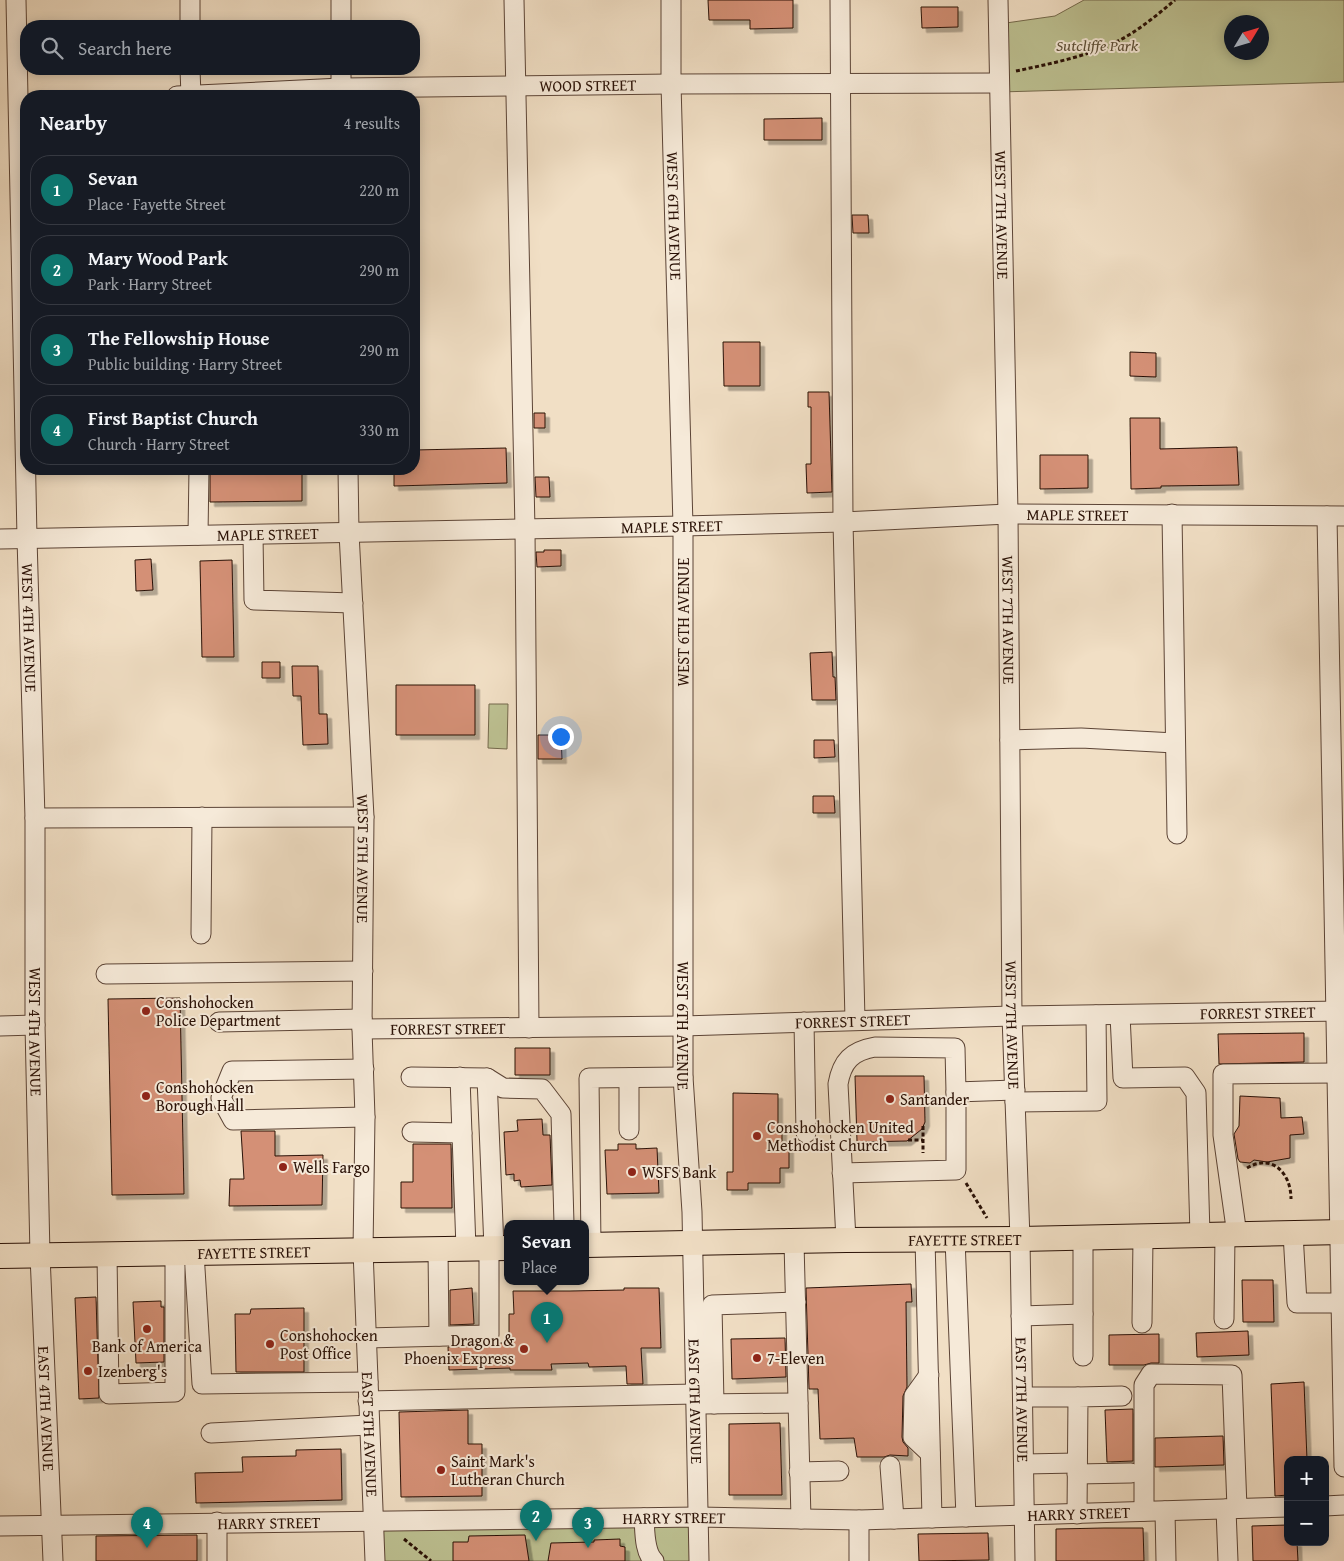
<!DOCTYPE html>
<meta charset="utf-8">
<style>
:root{--surface:#171b24;--page:#242831;--text:#f1f3f6;--muted:#9ea1a6;--line:#363941;--accent:#0f766e}
body{margin:0;font-family:"Gentium Book Plus",serif;background:var(--page);color:var(--text)}
.controls{position:absolute;right:15px;bottom:15px;display:grid;overflow:hidden;border-radius:10px;box-shadow:0 2px 12px #0003}
.controls button{width:45px;height:45px;display:grid;place-items:center;padding:0;border:0;border-bottom:1px solid var(--line);background:var(--surface);color:var(--text);font:25px sans-serif}
.compass{position:absolute;left:1224px;top:15px;width:45px;height:45px;border-radius:50%;background:var(--surface);box-shadow:0 2px 12px #0003;rotate:52deg}
.you{position:absolute;left:560px;top:736px;width:18px;height:18px;margin:-12px;border:4px solid #fff;border-radius:50%;background:#1a73e8;box-shadow:0 0 0 8px #1a73e833}
.badge{display:grid;place-items:center;width:32px;height:32px;border-radius:50%;background:var(--accent);color:#fff;font-size:16px;font-weight:700}
.pin{position:absolute;translate:-50% -41px;filter:drop-shadow(0 1px 2px #0008)}
.pin::after{content:'';position:absolute;top:26px;width:18px;height:15px;background:inherit;clip-path:polygon(0 0,100% 0,50% 100%)}
.popup{position:absolute;left:504px;top:1220px;width:85px;height:65px;box-sizing:border-box;display:grid;place-content:center;border-radius:10px;background:var(--surface);filter:drop-shadow(0 1px 4px #0005);font-size:16px;white-space:nowrap;color:var(--muted)}
.popup b{font-size:19px;color:var(--text)}
.popup::after{content:'';position:absolute;left:50%;top:100%;margin-left:-10px;border:10px solid transparent;border-top-color:var(--surface)}
.list{margin:0;padding:0;list-style:none}
h2{display:flex;justify-content:space-between;align-items:center;height:65px;margin:0;padding:0 20px;font-size:21px}
h2 small{font-size:16px;font-weight:400;color:var(--muted)}
.list li{display:grid;grid-template-columns:32px 1fr auto;gap:15px;align-items:center;box-sizing:border-box;height:70px;margin:0 10px 10px;padding:0 10px;border:1px solid var(--line);border-radius:20px}
.list b{display:block;font-size:19px;white-space:nowrap}
.list p{margin:0;font-size:16px;white-space:nowrap;color:var(--muted)}
.list em{font-size:16px;font-style:normal;color:var(--muted)}
.icon{flex:none;width:28px;height:28px;fill:none;stroke:currentColor;stroke-width:2;stroke-linecap:round;stroke-linejoin:round}
.map{position:relative;flex:none;width:1344px;height:1561px;overflow:hidden}
.search{position:absolute;background:var(--surface);box-shadow:0 2px 12px #0003;left:20px;top:20px;width:400px;height:55px;display:flex;align-items:center;gap:12px;box-sizing:border-box;padding:0 18px;border-radius:20px;color:var(--muted);font-size:19px}
.panel{position:absolute;background:var(--surface);box-shadow:0 2px 12px #0003;left:20px;top:90px;width:400px;height:385px;border-radius:20px}
.map>svg:first-child{display:block}
</style>
<div class="map">
<svg width="1344" height="1561" viewBox="0 0 1344 1561">
<defs>
<filter id="shadow"><feDropShadow dx="4.5" dy="4.5" stdDeviation="0" flood-color="#0004"/></filter>
</defs>
<rect width="100%" height="100%" fill="#f1dfc5"/>
<filter id="stains"><feTurbulence type="fractalNoise" baseFrequency=".004" numOctaves="4"/><feColorMatrix values="0 0 0 0 .2 0 0 0 0 .09 0 0 0 0 .02 0 0 0 .5 -.17"/></filter>
<radialGradient id="worn" r=".72"><stop offset=".6" stop-color="#630" stop-opacity="0"/><stop offset="1" stop-color="#630" stop-opacity=".3"/></radialGradient>
<!-- green -->
<path fill="#bdc192" stroke="#74694c" fill-rule="evenodd" d="M1084 0H1344V82L1000 92 999 24 1055 16ZM1232 22H1262V52H1232Z
M489 704H508L507 749 488 748Z
M698 1517 699 1561H375L374 1522Z"/>
<!-- building -->
<path fill="#d49076" stroke="#2a1106" filter="url(#shadow)" d="M708 0H793V28L750 29V20H709Z
M921 7H958V27L922 28Z
M822 118V140H764V119Z
M852 215H868L869 233H853Z
M723 342H760V386H724Z
M1130 352 1156 353V377L1130 376Z
M808 392H829L832 492 807 493 806 464H811V407H808Z
M534 413H545V428H534Z
M1130 418H1160V449L1237 447 1239 485 1161 486V488L1131 489Z
M506 448 507 483 394 486V469H414V450Z
M1040 455H1088V488L1040 489Z
M210 469H302V501L210 502Z
M535 477H549L550 497H536Z
M544 550H561V566L537 567 536 552H544Z
M151 559 153 590 136 591 135 560Z
M232 560 234 657H202L200 561Z
M832 652 833 677H835L836 700H812L810 653Z
M262 662H280V678H262Z
M292 666H318L319 714H327L328 744 303 745 301 696H293Z
M396 685H475V735H396Z
M538 735H561L562 759H538Z
M814 740H834L835 757 814 758Z
M813 796H834L835 813H813Z
M180 998 184 1194 112 1195 108 999Z
M1304 1033V1062L1219 1064 1218 1034Z
M515 1048H550V1075H515Z
M855 1076H924L925 1122 922 1129 907 1141 857 1142Z
M733 1093 778 1094V1130H782V1143L789 1142V1168H780V1183H748V1190H727V1172H733Z
M1240 1096 1280 1098 1281 1118 1302 1117 1304 1134 1290 1135V1158L1267 1162 1254 1160 1250 1163 1240 1162 1238 1159 1234 1134 1239 1126Z
M542 1119 543 1135H550L552 1185 521 1187 520 1180 514 1181V1174L506 1175 504 1132 518 1131 517 1120Z
M241 1131H275V1156L323 1155 322 1205 229 1206 230 1179H244Z
M413 1144H451L452 1208H401V1182H413Z
M618 1144H636V1149L657 1148 659 1193 607 1194 605 1150H618Z
M1242 1280H1273L1274 1322H1243Z
M911 1284 912 1302H906L907 1387 903 1396 902 1437 903 1442 908 1448V1456L890 1455 884 1457H857L854 1438 820 1439 818 1389H809L806 1288Z
M472 1288 474 1324 450 1325V1290Z
M624 1288H659L661 1348H641L643 1384H627L626 1366 589 1367 588 1363 551 1364 552 1370H510V1368L449 1370 448 1347 489 1346 496 1343H509V1314H514L513 1291H570L624 1290Z
M96 1297 99 1398 79 1399 75 1298Z
M161 1301V1307H164V1362L136 1363 133 1302Z
M304 1308V1372H236L235 1314H250L251 1309Z
M1248 1331 1249 1355 1197 1357 1196 1333Z
M1159 1334V1363H1151L1144 1365H1109V1335Z
M785 1338 786 1377 732 1379 731 1339Z
M1304 1382 1307 1460H1288V1495L1275 1496 1271 1384Z
M1133 1409V1461L1107 1462 1105 1410Z
M468 1410V1444H482V1496L401 1497 399 1412Z
M780 1423 782 1495H729V1424Z
M1223 1436 1224 1465 1155 1467V1438Z
M341 1449 342 1500 196 1503 195 1473 243 1472 242 1457 296 1456V1450Z
M1288 1525V1542H1297L1298 1561H1253L1252 1526Z
M1104 1528H1143L1144 1561H1056V1529Z
M988 1533 989 1560 919 1561 918 1534Z
M197 1535V1561H96V1536Z
M525 1535 529 1561H453V1542H468L469 1536Z
M620 1539V1546L625 1547V1561H548L551 1543 594 1542V1540Z"/>
<g fill="none" stroke-linecap="round" stroke-linejoin="round">
<defs>
<g id="minor">
<path id="s1" d="M16 0 27 538 35 818V1025L40 1255 53 1561"/>
<path d="M190 0V26"/>
<path d="M341 0V26"/>
<path d="M514 0 525 530 529 1028"/>
<path id="s2" d="M671 0V84L683 526V1077L692 1212 699 1561"/>
<path d="M840 0 843 522 855 1020"/>
<path id="s3" d="M998 0 1008 514 1012 1016 1020 1239 1025 1561"/>
<path d="M190 69 191 96"/>
<path d="M341 69V96"/>
<path id="s4" d="M177 96 341 88 671 84 999 83"/>
<path id="s5" d="M348 469 349 533 364 817 362 1029 365 1117 363 1250 375 1561"/>
<path d="M1172 514 1177 834"/>
<path d="M1327 516 1344 1467"/>
<path d="M198 535 199 469"/>
<path d="M253 535 254 600 353 603"/>
<path id="s6" d="M0 539 683 526 843 522 1008 514 1344 516"/>
<path d="M1010 740 1081 738 1175 743"/>
<path d="M35 818 364 817"/>
<path d="M201 934 202 817"/>
<path d="M106 974 363 971"/>
<path d="M1120 1015 1123 1078 1185 1077 1196 1093 1200 1235"/>
<path d="M219 1022 362 1019"/>
<path d="M804 1022 806 1133"/>
<path d="M0 1026 35 1025"/>
<path id="s7" d="M362 1029 683 1026 1012 1016 1344 1011"/>
<path d="M364 1069 232 1071 221 1098 233 1120 365 1117"/>
<path d="M411 1077 487 1078 503 1088 542 1089 561 1114 564 1224"/>
<path d="M460 1077 466 1249"/>
<path d="M487 1078 494 1248"/>
<path d="M1015 1102 1097 1101 1096 1015"/>
<path d="M629 1130V1078"/>
<path d="M412 1132 462 1133"/>
<path d="M842 1173 956 1170V1092"/>
<path d="M1293 1233 1297 1303H1342"/>
<path d="M1237 1235 1223 1135V1074L1337 1073"/>
<path d="M925 1239 932 1518"/>
<path d="M955 1239 966 1517"/>
<path d="M846 1240 838 1084C842 1061 852 1051 875 1047L955 1048 956 1092 1015 1090"/>
<path d="M794 1242 801 1519"/>
<path d="M591 1245 589 1078 683 1077"/>
<path d="M438 1249 439 1336"/>
<path d="M194 1252 202 1384 368 1382"/>
<path d="M107 1254 109 1394 175 1392V1253"/>
<path d="M1021 1316 1083 1314"/>
<path d="M1224 1319 1225 1235"/>
<path d="M1142 1323 1143 1237"/>
<path d="M366 1338 489 1335V1248"/>
<path d="M1083 1356V1238"/>
<path d="M929 1375 914 1396 913 1437 930 1453"/>
<path d="M1023 1397H1078"/>
<path d="M368 1401 695 1394"/>
<path d="M702 1404 798 1403"/>
<path d="M714 1404 712 1305 796 1302"/>
<path d="M211 1433 369 1425"/>
<path d="M1024 1464 1077 1463"/>
<path d="M890 1466 894 1519"/>
<path d="M799 1472 839 1471"/>
<path d="M1077 1474 1131 1473"/>
<path d="M1325 1506 1344 1505"/>
<path d="M1226 1509 1228 1561"/>
<path d="M1144 1511V1385L1151 1374 1232 1375 1237 1508"/>
<path d="M1165 1511 1166 1561"/>
<path d="M1077 1514 1078 1397 1122 1396"/>
<path d="M644 1518C645 1531 644 1552 654 1561"/>
<path d="M859 1520V1561"/>
<path id="s8" d="M0 1526 698 1517 859 1520 1288 1507"/>
<path d="M217 1561V1522"/>
</g>
<g id="major">
<path id="s9" d="M586 1245 846 1240 1020 1239 1344 1232"/>
<path id="s10" d="M0 1256 508 1248"/>
</g>
</defs>
<!-- minor casing -->
<use href="#minor" stroke="#5c4436" stroke-width="21"/>
<!-- major casing -->
<use href="#major" stroke="#2a1106" stroke-width="26"/>
<!-- path -->
<path stroke="#2a1106" stroke-width="3" stroke-dasharray="4 2.5" stroke-linecap="butt" d="M1016 71C1049 64 1085 57 1116 42 1137 32 1157 15 1175 0
M923 1126V1153
M908 1140H923
M1247 1168C1272 1153 1291 1173 1291 1199
M966 1183 987 1218
M404 1539 431 1561"/>
<!-- minor -->
<use href="#minor" stroke="#f6ead9" stroke-width="19"/>
<!-- major -->
<use href="#major" stroke="#f1dfc5" stroke-width="24"/>
</g>
<!-- markers -->
<g fill="#8f2418" stroke="#f6ead9" stroke-width="2">
<circle cx="146" cy="1011" r="5"/>
<circle cx="146" cy="1096" r="5"/>
<circle cx="890" cy="1099" r="5"/>
<circle cx="757" cy="1136" r="5"/>
<circle cx="283" cy="1167" r="5"/>
<circle cx="632" cy="1172" r="5"/>
<circle cx="147" cy="1329" r="5"/>
<circle cx="270" cy="1344" r="5"/>
<circle cx="524" cy="1349" r="5"/>
<circle cx="757" cy="1358" r="5"/>
<circle cx="88" cy="1371" r="5"/>
<circle cx="441" cy="1470" r="5"/>
</g>
<g text-anchor="middle" stroke-width="4" stroke-linejoin="round" paint-order="stroke">
<!-- park labels -->
<g font-size="16" font-style="italic" fill="#5d4f37" stroke="#f6ead9">
<text x="1097" y="51">Sutcliffe Park</text>
</g>
<!-- street labels -->
<g font-size="16" fill="#2a1106" stroke="#f6ead9">
<text dy="6" stroke="none"><textPath href="#s4" startOffset="411">WOOD STREET</textPath></text>
<text dy="6" stroke="none"><textPath href="#s3" startOffset="215">WEST 7TH AVENUE</textPath></text>
<text dy="6" stroke="none"><textPath href="#s2" startOffset="216">WEST 6TH AVENUE</textPath></text>
<text dy="6" stroke="none"><textPath href="#s6" startOffset="1078">MAPLE STREET</textPath></text>
<text dy="6" stroke="none"><textPath href="#s6" startOffset="672">MAPLE STREET</textPath></text>
<text dy="6" stroke="none"><textPath href="#s6" startOffset="268">MAPLE STREET</textPath></text>
<text dy="6" stroke="none"><textPath href="#s3" startOffset="620">WEST 7TH AVENUE</textPath></text>
<text transform="translate(683 622) rotate(-90)" y="6">WEST 6TH AVENUE</text>
<text dy="6" stroke="none"><textPath href="#s1" startOffset="628">WEST 4TH AVENUE</textPath></text>
<text dy="6" stroke="none"><textPath href="#s5" startOffset="390">WEST 5TH AVENUE</textPath></text>
<text dy="6" stroke="none"><textPath href="#s7" startOffset="896">FORREST STREET</textPath></text>
<text dy="6" stroke="none"><textPath href="#s7" startOffset="491">FORREST STREET</textPath></text>
<text dy="6" stroke="none"><textPath href="#s3" startOffset="1025">WEST 7TH AVENUE</textPath></text>
<text dy="6" stroke="none"><textPath href="#s2" startOffset="1026">WEST 6TH AVENUE</textPath></text>
<text dy="6" stroke="none"><textPath href="#s7" startOffset="86">FORREST STREET</textPath></text>
<text dy="6" stroke="none"><textPath href="#s1" startOffset="1032">WEST 4TH AVENUE</textPath></text>
<text dy="6" stroke="none"><textPath href="#s9" startOffset="379">FAYETTE STREET</textPath></text>
<text dy="6" stroke="none"><textPath href="#s10" startOffset="254">FAYETTE STREET</textPath></text>
<text dy="6" stroke="none"><textPath href="#s3" startOffset="1400">EAST 7TH AVENUE</textPath></text>
<text dy="6" stroke="none"><textPath href="#s2" startOffset="1402">EAST 6TH AVENUE</textPath></text>
<text dy="6" stroke="none"><textPath href="#s1" startOffset="1409">EAST 4TH AVENUE</textPath></text>
<text dy="6" stroke="none"><textPath href="#s5" startOffset="966">EAST 5TH AVENUE</textPath></text>
<text dy="6" stroke="none"><textPath href="#s8" startOffset="1079">HARRY STREET</textPath></text>
<text dy="6" stroke="none"><textPath href="#s8" startOffset="674">HARRY STREET</textPath></text>
<text dy="6" stroke="none"><textPath href="#s8" startOffset="269">HARRY STREET</textPath></text>
</g>
<!-- poi labels -->
<g font-size="16" fill="#2a1106" stroke="#f6ead9" text-anchor="start">
<text x="156" y="1008">Conshohocken<tspan x="156" dy="18">Police Department</tspan></text>
<text x="156" y="1093">Conshohocken<tspan x="156" dy="18">Borough Hall</tspan></text>
<text x="900" y="1105">Santander</text>
<text x="767" y="1133">Conshohocken United<tspan x="767" dy="18">Methodist Church</tspan></text>
<text x="293" y="1173">Wells Fargo</text>
<text x="642" y="1178">WSFS Bank</text>
<text x="280" y="1341">Conshohocken<tspan x="280" dy="18">Post Office</tspan></text>
<text x="514" y="1346" text-anchor="end">Dragon &amp;<tspan x="514" dy="18">Phoenix Express</tspan></text>
<text x="147" y="1352" text-anchor="middle">Bank of America</text>
<text x="767" y="1364">7-Eleven</text>
<text x="98" y="1377">Izenberg's</text>
<text x="451" y="1467">Saint Mark's<tspan x="451" dy="18">Lutheran Church</tspan></text>
</g>
</g>
<rect width="100%" height="100%" filter="url(#stains)"/>
<rect width="100%" height="100%" fill="url(#worn)"/>
</svg>
<div class="controls">
<button>+</button>
<button>−</button>
</div>
<svg class="compass" viewBox="-18 -18 36 36"><path d="M0-13l5 13h-10z" fill="#e53935"/><path d="M0 13l5-13h-10z" fill="#9ea1a6"/></svg>
<div class="you"></div>
<div class="pin badge" style="left:547px;top:1343px">1</div>
<div class="popup"><b>Sevan</b>Place</div>
<div class="pin badge" style="left:536px;top:1541px">2</div>
<div class="pin badge" style="left:588px;top:1548px">3</div>
<div class="pin badge" style="left:147px;top:1548px">4</div>
<div class="search"><svg class="icon" aria-label="search" viewBox="0 0 24 24"><circle cx="10" cy="10" r="6"/><path d="M15 15l6 6"/></svg>Search here</div>
<section class="panel">
<h2>Nearby<small>4 results</small></h2>
<ul class="list">
<li><span class="badge">1</span><div><b>Sevan</b><p>Place · Fayette Street</p></div><em>220 m</em></li>
<li><span class="badge">2</span><div><b>Mary Wood Park</b><p>Park · Harry Street</p></div><em>290 m</em></li>
<li><span class="badge">3</span><div><b>The Fellowship House</b><p>Public building · Harry Street</p></div><em>290 m</em></li>
<li><span class="badge">4</span><div><b>First Baptist Church</b><p>Church · Harry Street</p></div><em>330 m</em></li>
</ul>
</section>
</div>
